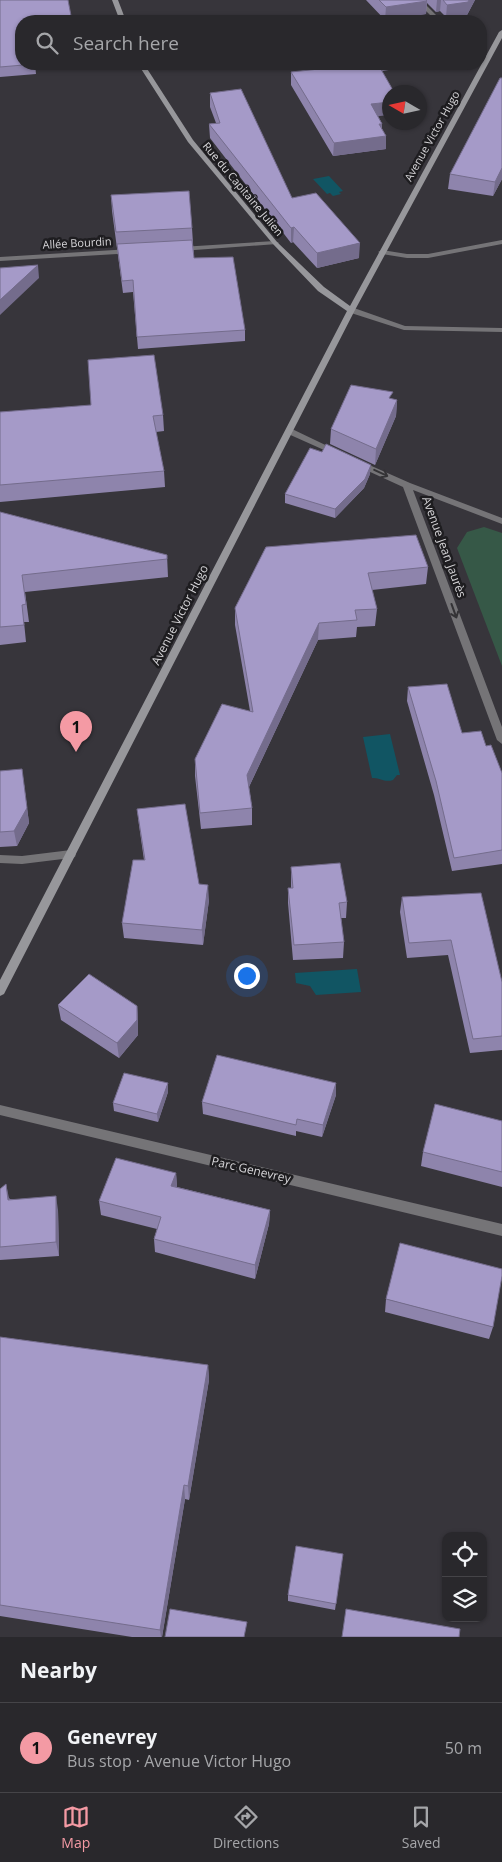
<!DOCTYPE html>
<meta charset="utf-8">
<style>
:root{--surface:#29282c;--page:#313034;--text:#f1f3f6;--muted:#a5a6a9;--line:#454448;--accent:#f49aa4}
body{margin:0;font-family:"Open Sans",sans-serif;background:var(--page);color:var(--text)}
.controls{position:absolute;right:15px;bottom:15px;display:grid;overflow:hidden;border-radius:10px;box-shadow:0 1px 4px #0004}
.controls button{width:45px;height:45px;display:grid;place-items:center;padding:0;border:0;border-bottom:1px solid var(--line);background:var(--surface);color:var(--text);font:25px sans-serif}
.compass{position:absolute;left:382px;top:85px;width:45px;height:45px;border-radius:50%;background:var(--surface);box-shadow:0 1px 4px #0004;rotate:279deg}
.you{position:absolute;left:246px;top:975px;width:18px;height:18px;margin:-12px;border:4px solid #fff;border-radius:50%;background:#1a73e8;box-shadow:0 0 0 8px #1a73e833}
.badge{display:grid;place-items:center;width:32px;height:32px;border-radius:50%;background:var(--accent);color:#111;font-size:16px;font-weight:700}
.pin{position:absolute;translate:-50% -41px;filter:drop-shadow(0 1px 2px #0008)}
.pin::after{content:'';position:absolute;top:26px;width:18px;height:15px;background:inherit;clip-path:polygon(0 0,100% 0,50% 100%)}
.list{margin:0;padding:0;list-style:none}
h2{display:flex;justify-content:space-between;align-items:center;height:65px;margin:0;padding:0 20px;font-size:21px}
h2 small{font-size:16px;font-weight:400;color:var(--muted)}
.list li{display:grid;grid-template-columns:32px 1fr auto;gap:15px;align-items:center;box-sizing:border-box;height:90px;padding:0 20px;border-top:1px solid var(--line)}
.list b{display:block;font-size:19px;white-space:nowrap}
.list p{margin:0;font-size:16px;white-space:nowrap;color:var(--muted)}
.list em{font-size:16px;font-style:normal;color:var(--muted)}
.icon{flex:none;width:28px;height:28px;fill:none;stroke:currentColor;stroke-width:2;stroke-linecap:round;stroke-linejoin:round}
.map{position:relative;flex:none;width:502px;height:1637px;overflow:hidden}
.search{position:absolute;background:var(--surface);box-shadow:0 1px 4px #0004;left:15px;right:15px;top:15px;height:55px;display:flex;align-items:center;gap:12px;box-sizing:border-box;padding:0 18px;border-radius:20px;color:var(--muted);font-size:19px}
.sheet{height:155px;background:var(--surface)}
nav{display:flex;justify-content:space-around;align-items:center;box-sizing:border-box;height:70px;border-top:1px solid var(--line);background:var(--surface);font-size:14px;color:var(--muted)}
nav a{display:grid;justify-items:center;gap:2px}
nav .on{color:var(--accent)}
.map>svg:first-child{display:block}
</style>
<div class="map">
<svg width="502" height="1637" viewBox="0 0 502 1637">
<rect width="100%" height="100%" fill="#37353b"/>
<!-- green -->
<path fill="#365847" d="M484 527 502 533V666L457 548 467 532Z"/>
<!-- water -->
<path fill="#115563" d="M329 176 343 191 339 192 341 194 333 196 330 193 327 194 313 179Z
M390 734 400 775H397L393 780C384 783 380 777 372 778L363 737Z
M357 969 361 992 316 995 310 986 296 983 295 973Z"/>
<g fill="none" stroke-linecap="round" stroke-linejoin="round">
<!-- street -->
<path fill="#757477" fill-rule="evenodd" d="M415 0H421L442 21H436Z
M502 240V244L428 258H407L382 254 378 252 382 250 407 254H428Z
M275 241 279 243 277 244 181 251 177 249 181 247Z
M131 249H134V253L0 261V257Z
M348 308H354L405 326 502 328V332L404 330 348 312Z
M286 429H292L340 452 336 455 333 454 286 433Z
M358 460 410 483 502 518V524L413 490 502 727V744L497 740 403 487 355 465V461Z
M71 850 75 851 76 854 75 857 71 858 22 864 0 863V855L22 856Z
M0 1105 502 1224V1236L0 1115Z"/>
<!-- secondary -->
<path fill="#97979b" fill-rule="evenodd" d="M112 0H118L126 21H120Z
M502 30V38L355 310 4 994 0 996V980L347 311 318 291 273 244 188 142 138 64H144L193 140 277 242 324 287 350 306 499 32Z"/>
</g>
<!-- wall -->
<path fill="#8e84ac" d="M0 0 21 21 35 64 36 74 0 77Z
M366 0H475L467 15 446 17 440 11 436 12 427 3 426 14 385 20Z
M329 64H402V68L382 71 378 116 382 124V129L386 136V149L333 156 291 85V72L331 68Z
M210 93 292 198 359 258 317 268 293 242 291 243 210 138 209 124 216 123 210 107Z
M450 174 502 179 493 196 448 189Z
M111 195 192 228 194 258 245 330V341L138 349 133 292 123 293 112 211Z
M392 399 397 400 396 416 375 465 330 444 331 429Z
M0 412 163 415 164 431 156 432 164 471 165 487 0 502Z
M370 474 364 488 335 518 285 503V494Z
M0 512 167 555 168 577 25 592 29 622H24L26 642 0 645Z
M266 547 428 567 426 584 372 590 377 609 375 626 357 627 356 637 318 640 249 787 252 808V825L201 829 195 776V759L250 711 235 625V608Z
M408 687 462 733 486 746 502 773V864L452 871 434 795 407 701Z
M0 771 24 784 29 823 17 846 0 847Z
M137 809 199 884 209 900 203 945 124 938 122 923 144 860 139 825Z
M291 867 347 902 346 918H341L344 942 343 958 293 960 288 903V888H291Z
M402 897 502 982V1050L470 1053 448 955 407 958 400 912Z
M58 1005 137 1006 138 1021V1035L119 1058 61 1020Z
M336 1083V1095L322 1137 296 1131V1136L203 1114 202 1102Z
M168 1092 158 1122 114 1111 113 1103Z
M502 1121V1187L421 1166 423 1152Z
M176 1173 177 1187 270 1210 269 1224 255 1279 155 1252 154 1239 157 1229 101 1215 99 1201Z
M0 1189 10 1199 58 1210 59 1256 0 1260Z
M386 1299 493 1327 489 1339 385 1312Z
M0 1337 208 1365 209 1380 189 1500 185 1499 162 1637H132L0 1616Z
M343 1554 335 1610 288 1601V1595Z"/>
<!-- shaded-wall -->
<path fill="#746c8c" d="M437 0H441L440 11 436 12Z
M469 0H475L467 15 446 17 447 5Z
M427 1 426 14 385 20 386 7Z
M375 64H402V68L375 71Z
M390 102V115L370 117 371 104Z
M379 124H382L381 137 386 136V149L333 156 334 143Z
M502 168V179L493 196 495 182Z
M294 227 293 242 291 243V228Z
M360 243 359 258 317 268V253Z
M38 265 39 278 0 315V300Z
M397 400 396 416 375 465 376 449Z
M371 465 370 474 364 488 335 518V509Z
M319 623 318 640 247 791V775Z
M22 769 29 823 17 846 14 831Z
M208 885 209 900 203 945 202 930Z
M137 1006 138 1021V1035L119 1058 117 1043Z
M168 1083V1092L158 1122 157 1114Z
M336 1083V1095L322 1137 323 1125Z
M176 1173 177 1187 171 1186Z
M6 1184 9 1198 11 1213 8 1200Z
M56 1196 58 1210 59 1256 56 1242Z
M270 1210 269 1224 255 1279V1265Z
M208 1365 209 1380 189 1500 188 1486Z
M184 1485 185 1499 162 1637H161L160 1630Z"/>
<!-- building -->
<path fill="#a59ac8" stroke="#746c8c" d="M0 0H68L72 21H21V64H35L0 67Z
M379 0H426L427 1 386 7Z
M443 0H469L468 2 447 5Z
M377 16 381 21H324Z
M337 64H378L394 92H390V102L371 104 382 124H379L386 136 334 143 291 72 338 67Z
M500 78H502V168L495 182 450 174Z
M241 89 292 198 316 193 360 243 317 253 294 227 291 228 209 124 220 123 210 93Z
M189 191 192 228 116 232 111 195Z
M192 240 194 258 233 257 245 330 137 337 133 280 122 281 117 244Z
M38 265 0 300V268Z
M154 355 163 415 153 416 164 471 0 485V412L91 405 88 360Z
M351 385 393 392 389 398 397 400 376 449 331 429Z
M326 444 371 465 365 479 335 509 285 494 310 448 322 452Z
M0 512 167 555V559L22 575 26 604 22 605 24 625 0 627Z
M416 535 428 567 368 573 377 609 355 610 357 620 319 623 247 775 252 808 200 813 195 759 222 704 253 712 235 608 266 547Z
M447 684 462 733 481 731 486 746 491 745 502 773V850L454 858 436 781 408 687Z
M22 769 27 808 14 831 0 832V771Z
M185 804 199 884 208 885 202 930 122 923 133 860H145L137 809Z
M340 863 347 902 339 903 344 942 294 945 288 888H293L291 867Z
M481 893 502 982V1036L473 1039 451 940 409 943 402 897Z
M89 974 137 1006V1020L117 1043 58 1005Z
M217 1055 336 1083 323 1125 297 1119 296 1125 202 1102Z
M124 1073 168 1083 157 1114 113 1103Z
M435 1104 502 1121V1172L423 1152Z
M116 1158 176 1173 171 1186 270 1210 255 1265 154 1239 161 1217 99 1201Z
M6 1184 8 1200 56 1196V1242L0 1247V1189Z
M400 1243 502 1269V1276L493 1327 386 1299Z
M0 1337 208 1365 188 1486 184 1485 160 1630 0 1605Z
M296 1546 343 1554 336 1604 288 1595Z
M170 1609 247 1622 244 1637H165Z
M346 1609 460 1629 459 1637H342Z"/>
<!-- one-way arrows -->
<defs><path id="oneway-shaft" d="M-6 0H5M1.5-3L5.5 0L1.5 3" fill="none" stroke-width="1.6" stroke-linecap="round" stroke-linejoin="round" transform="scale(1.25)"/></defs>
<g stroke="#343336">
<use href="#oneway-shaft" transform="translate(381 473) rotate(25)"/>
<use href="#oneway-shaft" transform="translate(454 611) rotate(70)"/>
</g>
<g text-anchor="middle" stroke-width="5" stroke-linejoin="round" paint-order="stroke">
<!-- far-street labels -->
<g font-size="11" fill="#d6d5d8" stroke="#1e1d20">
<text transform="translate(432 136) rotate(-61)" y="4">Avenue Victor Hugo</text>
<text transform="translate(243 189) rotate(50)" y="4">Rue du Capitaine Julien</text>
<text transform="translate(77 243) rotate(-3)" y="4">Allée Bourdin</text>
</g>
<!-- street labels -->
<g font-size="12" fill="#d6d5d8" stroke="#1e1d20">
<text transform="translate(444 547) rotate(70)" y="4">Avenue Jean Jaurès</text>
<text transform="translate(180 615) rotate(-63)" y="4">Avenue Victor Hugo</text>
<text transform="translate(251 1170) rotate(13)" y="4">Parc Genevrey</text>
</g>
</g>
</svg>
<div class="controls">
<button><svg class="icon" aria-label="locate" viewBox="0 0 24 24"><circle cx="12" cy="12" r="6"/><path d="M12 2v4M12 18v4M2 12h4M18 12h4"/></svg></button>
<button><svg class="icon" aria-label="layers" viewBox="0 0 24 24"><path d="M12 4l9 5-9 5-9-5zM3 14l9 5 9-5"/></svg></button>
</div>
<svg class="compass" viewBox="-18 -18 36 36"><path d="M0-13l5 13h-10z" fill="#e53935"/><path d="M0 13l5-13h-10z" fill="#a5a6a9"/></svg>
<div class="you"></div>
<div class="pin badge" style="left:76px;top:752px">1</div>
<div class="search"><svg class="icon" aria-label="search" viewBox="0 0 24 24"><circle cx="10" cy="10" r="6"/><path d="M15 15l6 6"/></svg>Search here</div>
</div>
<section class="sheet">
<h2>Nearby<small></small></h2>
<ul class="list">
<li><span class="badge">1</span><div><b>Genevrey</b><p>Bus stop · Avenue Victor Hugo</p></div><em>50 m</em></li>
</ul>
</section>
<nav>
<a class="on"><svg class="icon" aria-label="map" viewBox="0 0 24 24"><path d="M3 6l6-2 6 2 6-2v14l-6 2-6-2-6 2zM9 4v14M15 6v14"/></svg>Map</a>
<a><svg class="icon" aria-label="directions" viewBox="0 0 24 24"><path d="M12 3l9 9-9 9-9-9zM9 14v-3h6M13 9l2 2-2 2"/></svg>Directions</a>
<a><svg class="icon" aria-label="saved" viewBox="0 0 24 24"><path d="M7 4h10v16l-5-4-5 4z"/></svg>Saved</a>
</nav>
